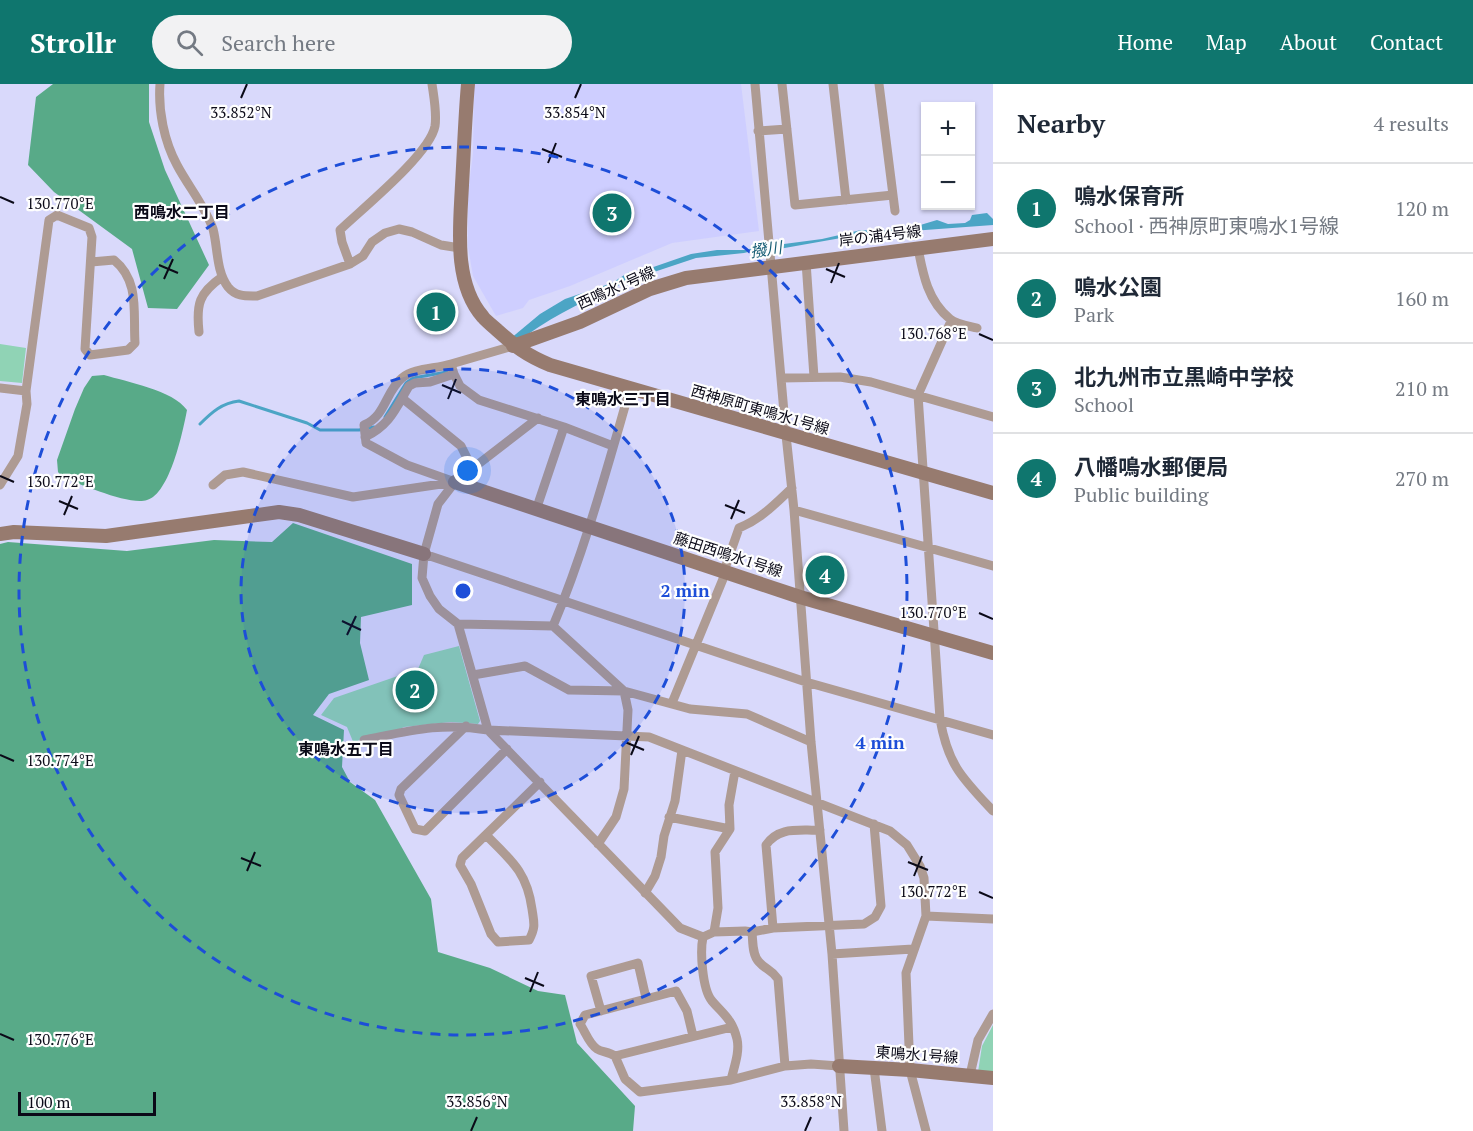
<!DOCTYPE html>
<meta charset="utf-8">
<style>
:root{--surface:#fff;--page:#f2f2f3;--text:#1f2937;--muted:#747a83;--line:#e0e1e3;--accent:#0f766e}
body{margin:0;font-family:"PT Serif","Noto Sans JP",serif;background:var(--page);color:var(--text)}
.controls{position:absolute;right:18px;top:18px;display:grid;overflow:hidden;border-radius:0px;box-shadow:0 2px 4px #0004}
.controls button{width:54px;height:54px;display:grid;place-items:center;padding:0;border:0;border-bottom:2px solid var(--line);background:var(--surface);color:var(--text);font:30px sans-serif}
.scale{position:absolute;left:18px;bottom:15px;width:138px;box-sizing:border-box;padding-left:6px;border:3px solid #0b0a18;border-top:0;font-size:16px;line-height:21px;white-space:nowrap;color:#0b0a18;-webkit-text-stroke:4px #fefefe;paint-order:stroke}
.you{position:absolute;left:468px;top:387px;width:21px;height:21px;margin:-15px;border:4px solid #fff;border-radius:50%;background:#1a73e8;box-shadow:0 0 0 9px #1a73e833}
.badge{display:grid;place-items:center;width:39px;height:39px;border-radius:50%;background:var(--accent);color:#fff;font-size:20px;font-weight:700}
.pin{position:absolute;translate:-50% -50%;border:3px solid #fff;box-shadow:0 2px 6px #0006}
.list{margin:0;padding:0;list-style:none}
h2{display:flex;justify-content:space-between;align-items:center;height:78px;margin:0;padding:0 24px;font-size:26px}
h2 small{font-size:20px;font-weight:400;color:var(--muted)}
.list li{display:grid;grid-template-columns:39px 1fr auto;gap:18px;align-items:center;box-sizing:border-box;height:90px;padding:0 24px;border-top:2px solid var(--line)}
.list b{display:block;font-size:22px;white-space:nowrap}
.list p{margin:0;font-size:20px;white-space:nowrap;color:var(--muted)}
.list em{font-size:20px;font-style:normal;color:var(--muted)}
.icon{flex:none;width:33px;height:33px;fill:none;stroke:currentColor;stroke-width:2;stroke-linecap:round;stroke-linejoin:round}
.map{position:relative;flex:none;width:993px;height:1047px;overflow:hidden}
header{display:flex;align-items:center;gap:36px;box-sizing:border-box;height:84px;padding:0 30px;background:var(--accent);color:#fff}
header strong{font-size:28px}
nav{display:flex;gap:33px;margin-inline-start:auto;font-size:21px}
.search{width:420px;height:54px;background:var(--page);display:flex;align-items:center;gap:15px;box-sizing:border-box;padding:0 21px;border-radius:33px;color:var(--muted);font-size:22px}
main{display:flex}
aside{flex:1;background:var(--surface)}
.map>svg:first-child{display:block}
</style>
<header>
<strong>Strollr</strong>
<div class="search"><svg class="icon" aria-label="search" viewBox="0 0 24 24"><circle cx="10" cy="10" r="6"/><path d="M15 15l6 6"/></svg>Search here</div>
<nav><a>Home</a><a>Map</a><a>About</a><a>Contact</a></nav>
</header>
<main>
<div class="map">
<svg width="993" height="1047" viewBox="0 0 993 1047">
<rect width="100%" height="100%" fill="#d9d9fb"/>
<!-- built -->
<path fill="#ceceff" d="M474 0H741L759 147 672 159 570 202 529 216 523 224 496 232 473 192 468 163V111L473 69Z"/>
<!-- green -->
<path fill="#90d3b5" d="M0 260 26 264 22 299 0 297Z
M459 562 480 637 478 640 451 638 404 643 396 647 363 653 354 660 347 643 321 631 334 614 418 585 424 571Z
M993 941V990L978 988 982 962Z"/>
<!-- forest -->
<path fill="#58aa88" d="M53 0H149V38L165 86 209 181 177 225 148 224 132 165 54 108 28 81 36 13Z
M104 291C127 298 173 306 187 326 183 347 170 410 147 416 130 422 81 400 63 394L58 388 57 376 75 325 84 304 92 292Z
M293 439 412 480V521L361 533 360 559 369 596 329 610 313 631 344 646 342 683 350 698 375 716 431 815 438 868 490 884 538 907 565 911 577 959 635 1022 633 1047H0V460L8 458 127 467 214 456 272 458Z"/>
<!-- water -->
<path fill="#4ca5c5" d="M987 129 993 135V141L898 148 848 157 841 154 762 168 756 166 744 169 696 174 639 193C628 193 624 199 614 204 577 220 547 235 515 260L510 255 540 230 565 215 612 199 629 188H639L691 170 717 166H745L758 163 761 159 784 160 822 155 861 146 879 147 898 144 907 145 937 136 948 140 965 139 970 136 972 131Z"/>
<g fill="none" stroke-linecap="round" stroke-linejoin="round">
<!-- stream -->
<path stroke="#4ca5c5" stroke-width="3" d="M385 333 406 299 413 294 447 288
M200 340C212 328 222 319 239 317L307 339 320 346H359L374 343"/>
<!-- street -->
<path stroke="#ae9b93" stroke-width="9" d="M160 0C158 26 164 57 177 81 188 102 205 122 213 145 218 164 216 187 228 203 236 213 246 212 257 212L350 180 363 172 372 158 385 149 399 145 412 148 441 161 460 164
M755 0 786 351 794 426 811 658 832 870 844 1047
M782 0 795 121 893 111
M833 0 846 116
M879 0 895 127
M758 47 787 45
M918 164C923 191 928 217 950 235 956 240 969 242 977 244
M806 178 814 293
M350 180 342 158 340 146C363 124 430 70 435 42 437 29 434 14 432 0
M951 237 918 311 940 635C948 681 962 694 993 727
M199 248C196 220 199 209 222 193
M451 280C435 285 414 284 402 294 385 308 386 332 364 341L366 359 407 381 455 398 438 420 424 470 422 494 430 512 439 525 458 540 488 646 680 844 703 853C700 867 702 905 712 917 724 931 732 935 737 955 740 968 734 983 731 996
M454 290 460 302 479 316 564 343 613 362
M781 294 840 293 871 298 993 333
M0 304 26 307
M402 314 461 362 467 374 468 387
M365 353C390 341 396 324 409 302L415 299 430 298 454 290 451 280 513 262
M0 401 18 372 27 320 26 307 49 136 57 131 89 144 92 153 85 265 90 271 128 266 135 259C133 229 140 197 114 176L91 178
M213 401 225 391 243 388 353 413 455 398 538 334
M536 426 564 343
M794 426 993 482
M424 470 806 598 993 651
M458 540 553 542
M473 591 525 582 569 606 624 607 690 625 747 630 811 658
M672 619 723 495 724 487 739 444C761 435 775 420 792 404
M466 642 401 705 399 711 415 745 425 747 507 665
M364 656C409 647 441 638 488 646L649 653 890 747 907 761 920 782 924 794 926 832 906 889 910 986 926 1047
M669 733 730 745
M486 751C511 776 527 788 532 825 534 839 536 843 529 856L498 858 491 850 471 800 460 781 462 774 540 698
M598 760 616 733 624 705 628 626 624 607 553 542C585 466 607 384 630 305
M645 809 655 792 661 773 664 752 675 717 682 666
M926 832 993 835
M773 844 766 761C779 742 799 747 820 746
M714 848 718 824 715 768 730 745 729 721 735 687
M752 848C753 858 752 871 759 878 766 886 771 885 778 895L785 982
M703 853 714 848 745 847 752 848 773 844 864 840 875 833 881 822 874 740
M832 870 913 865
M601 927 591 892 638 879 646 914
M732 943 615 972 625 995 640 1008 731 996 785 982 811 980 839 982
M615 972C609 968 602 968 597 965 589 960 585 947 580 940L585 931 676 907 687 927 693 952
M874 984 882 1047
M970 991 978 956 993 930"/>
<!-- secondary -->
<path stroke="#977b6f" stroke-width="14" d="M468 0C465 34 464 67 462 101 460 143 453 199 483 233 487 238 493 242 497 246 516 263 526 271 550 281L993 409
M513 262 580 238 650 205 686 194 993 155
M455 398 800 513 993 569
M0 450 14 448 106 452 279 428 299 431 424 470
M839 982 910 986 993 994"/>
</g>
<!-- ticks -->
<path fill="none" stroke="#0b0a18" stroke-width="2" d="M241 14 247 0M575 14 581 0M542 65 562 73M548 79 556 59M0 113 14 119M159 181 178 189M826 185 845 193M164 195 173 175M831 199 839 179M979 250 993 256M442 301 461 309M448 315 456 295M0 392 14 398M59 417 78 425M725 421 745 429M64 431 72 412M731 435 739 416M979 529 993 535M342 537 361 546M347 551 356 532M625 658 644 666M0 671 14 677M631 671 639 652M241 774 261 782M908 778 928 786M247 787 255 768M914 792 922 772M979 808 993 814M525 894 544 902M530 908 538 888M0 950 14 956M471 1047 477 1033M805 1047 811 1033"/>
<!-- distance rings -->
<circle cx="463" cy="507" r="222" fill="#1d4ed8" fill-opacity=".12"/>
<g fill="none" stroke="#1d4ed8" stroke-width="3" stroke-dasharray="10 8">
<circle cx="463" cy="507" r="222"/>
<circle cx="463" cy="507" r="444"/>
</g>
<g text-anchor="middle" stroke-width="4.5" stroke-linejoin="round" paint-order="stroke">
<!-- street labels -->
<g font-size="15" fill="#0b0a18" stroke="#fefefe">
<text transform="translate(880 152) rotate(-7)" y="5">岸の浦4号線</text>
<text transform="translate(616 204) rotate(-24)" y="5">西鳴水1号線</text>
<text transform="translate(760 326) rotate(16)" y="5">西神原町東鳴水1号線</text>
<text transform="translate(728 471) rotate(18)" y="5">藤田西鳴水1号線</text>
<text transform="translate(917 971) rotate(4)" y="5">東鳴水1号線</text>
</g>
<!-- neighbourhood labels -->
<g font-size="16" font-weight="bold" fill="#0b0a18" stroke="#fefefe">
<text x="182" y="134">西鳴水二丁目</text>
<text x="623" y="321">東鳴水三丁目</text>
<text x="346" y="671">東鳴水五丁目</text>
</g>
<!-- water labels -->
<g font-size="16" font-style="italic" fill="#165d74" stroke="#fefefe">
<text transform="translate(766 165) rotate(-8)" y="6">撥川</text>
</g>
</g>
<g font-size="15" text-anchor="middle" fill="#0b0a18" stroke="#fefefe" stroke-width="4.5" stroke-linejoin="round" paint-order="stroke">
<text x="241" y="34">33.852°N</text>
<text x="575" y="34">33.854°N</text>
<text x="60" y="125">130.770°E</text>
<text x="933" y="255">130.768°E</text>
<text x="60" y="403">130.772°E</text>
<text x="933" y="534">130.770°E</text>
<text x="60" y="682">130.774°E</text>
<text x="933" y="813">130.772°E</text>
<text x="60" y="961">130.776°E</text>
<text x="477" y="1023">33.856°N</text>
<text x="811" y="1023">33.858°N</text>
</g>
<circle cx="463" cy="507" r="9" fill="#1d4ed8" stroke="#fefefe" stroke-width="3"/>
<g font-size="18" text-anchor="middle" font-weight="bold" fill="#1d4ed8" stroke="#fefefe" stroke-width="4.5" stroke-linejoin="round" paint-order="stroke">
<text x="685" y="513">2 min</text>
<text x="880" y="665">4 min</text>
</g>
</svg>
<div class="controls">
<button>+</button>
<button>−</button>
</div>
<div class="scale">100 m</div>
<div class="you"></div>
<div class="pin badge" style="left:436px;top:228px">1</div>
<div class="pin badge" style="left:415px;top:606px">2</div>
<div class="pin badge" style="left:612px;top:129px">3</div>
<div class="pin badge" style="left:825px;top:491px">4</div>
</div>
<aside>
<h2>Nearby<small>4 results</small></h2>
<ul class="list">
<li><span class="badge">1</span><div><b>鳴水保育所</b><p>School · 西神原町東鳴水1号線</p></div><em>120 m</em></li>
<li><span class="badge">2</span><div><b>鳴水公園</b><p>Park</p></div><em>160 m</em></li>
<li><span class="badge">3</span><div><b>北九州市立黒崎中学校</b><p>School</p></div><em>210 m</em></li>
<li><span class="badge">4</span><div><b>八幡鳴水郵便局</b><p>Public building</p></div><em>270 m</em></li>
</ul>
</aside>
</main>
